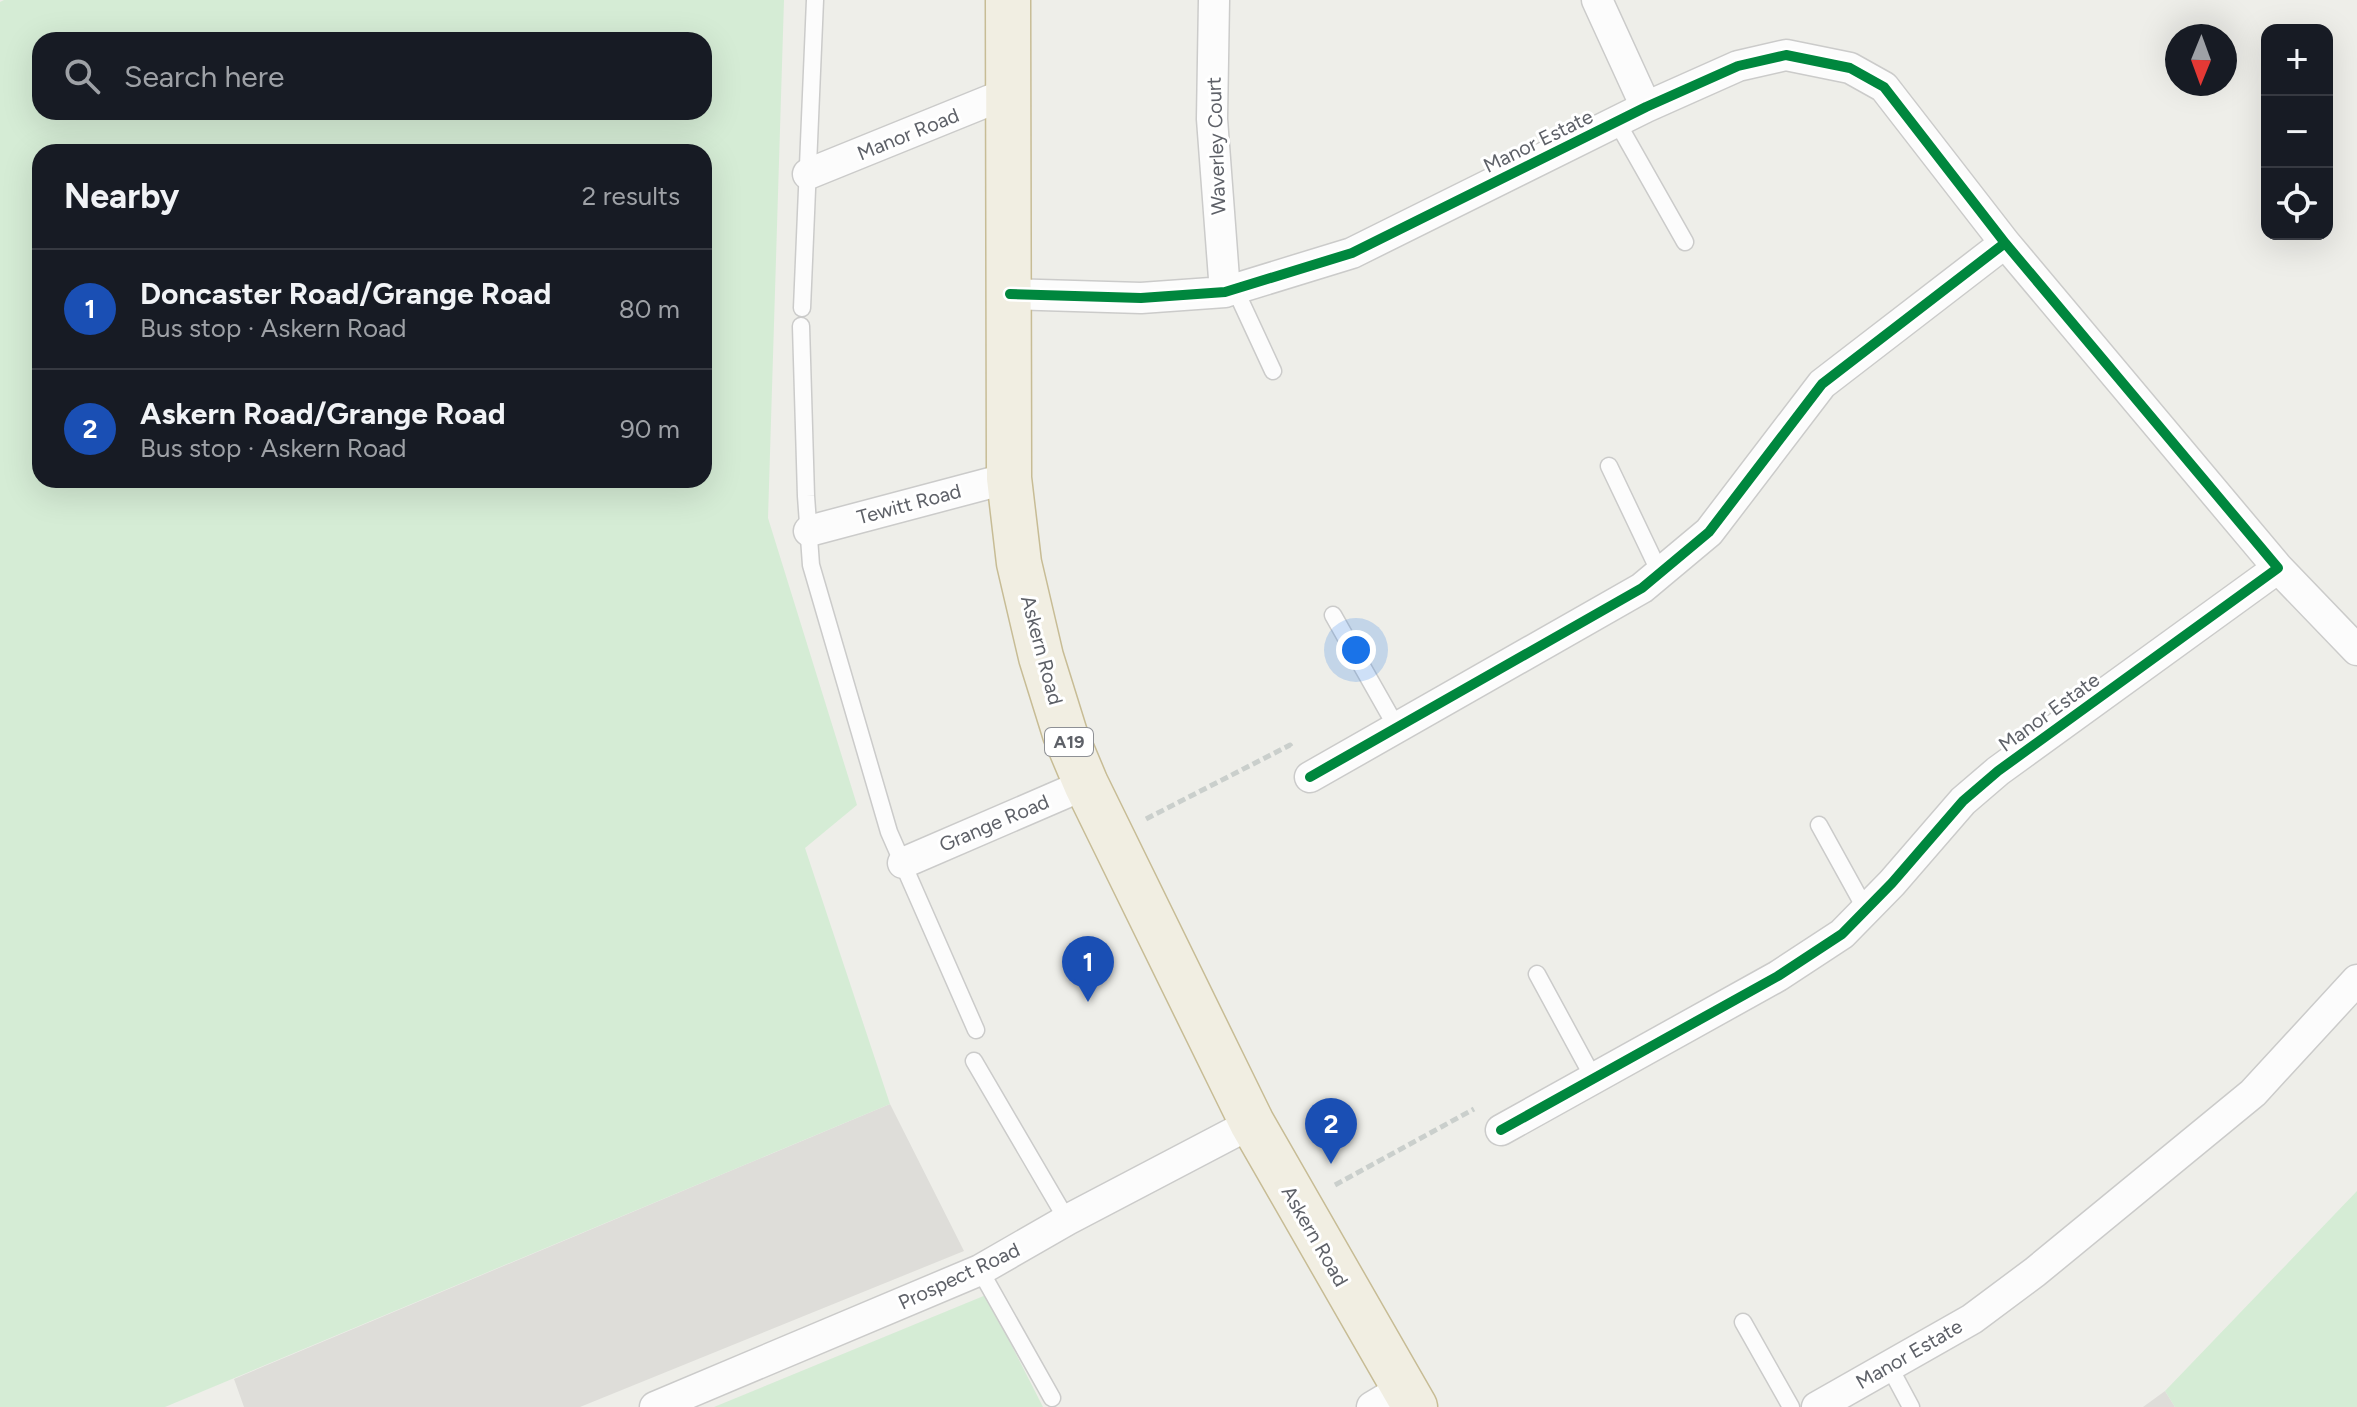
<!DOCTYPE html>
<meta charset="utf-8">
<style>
:root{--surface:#171b24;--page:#20242c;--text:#f1f3f6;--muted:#9ea1a6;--line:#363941;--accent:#ea580c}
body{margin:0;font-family:Figtree,sans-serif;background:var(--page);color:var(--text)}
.controls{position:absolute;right:24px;top:24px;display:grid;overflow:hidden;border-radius:16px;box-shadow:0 8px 32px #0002}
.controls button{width:72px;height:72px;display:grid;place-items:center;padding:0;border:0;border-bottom:2px solid var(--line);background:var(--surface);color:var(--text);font:40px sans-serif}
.compass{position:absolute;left:2165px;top:24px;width:72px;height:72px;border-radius:50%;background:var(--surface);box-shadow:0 8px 32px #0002;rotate:181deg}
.you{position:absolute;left:1356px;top:650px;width:28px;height:28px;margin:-20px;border:6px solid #fff;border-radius:50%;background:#1a73e8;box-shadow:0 0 0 12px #1a73e833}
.badge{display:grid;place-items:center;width:52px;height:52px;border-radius:50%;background:var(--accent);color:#fff;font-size:26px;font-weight:700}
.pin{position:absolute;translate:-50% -66px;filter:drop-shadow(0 2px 4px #0008)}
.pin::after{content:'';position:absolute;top:42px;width:28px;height:24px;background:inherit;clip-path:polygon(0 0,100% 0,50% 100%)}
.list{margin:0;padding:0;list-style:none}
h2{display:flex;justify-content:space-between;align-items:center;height:104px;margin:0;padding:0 32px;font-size:34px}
h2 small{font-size:26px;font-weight:400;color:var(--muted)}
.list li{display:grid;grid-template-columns:52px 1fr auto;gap:24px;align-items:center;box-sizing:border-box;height:120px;padding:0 32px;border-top:2px solid var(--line)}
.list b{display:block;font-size:30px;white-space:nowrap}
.list p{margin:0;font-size:26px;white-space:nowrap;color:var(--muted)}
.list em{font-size:26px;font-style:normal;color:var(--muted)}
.icon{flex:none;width:44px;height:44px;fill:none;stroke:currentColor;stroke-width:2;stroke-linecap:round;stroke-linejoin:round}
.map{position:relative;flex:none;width:2357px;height:1407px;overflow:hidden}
.search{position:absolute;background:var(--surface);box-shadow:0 8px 32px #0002;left:32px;top:32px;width:680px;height:88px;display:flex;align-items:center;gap:20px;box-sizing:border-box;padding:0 28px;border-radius:24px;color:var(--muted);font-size:30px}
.panel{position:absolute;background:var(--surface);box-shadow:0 8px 32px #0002;left:32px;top:144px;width:680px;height:344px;border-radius:24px}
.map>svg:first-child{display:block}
</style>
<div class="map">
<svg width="2357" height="1407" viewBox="0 0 2357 1407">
<rect width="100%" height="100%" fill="#eeeee9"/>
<!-- industrial -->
<path fill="#deddd9" d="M890 1104 964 1251 580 1407H244L234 1379Z
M2165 1391 2175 1407H2143Z"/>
<!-- green -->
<path fill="#d5ecd5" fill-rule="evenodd" d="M4 0H784L768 518 857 805 805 848 890 1104 165 1407H0V2ZM40 40H704V112H40ZM40 152H704V480H40Z
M2357 1191V1407H2175L2165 1391Z
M986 1295 1043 1407H714Z"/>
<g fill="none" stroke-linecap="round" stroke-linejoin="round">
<defs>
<path id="lane" d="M1617 122 1685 242
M1235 289 1273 371
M802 308 815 0
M801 326 806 496 811 565 889 832 976 1030
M1609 466 1660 573
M1333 615 1397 728
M1819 825 1866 910
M1537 974 1594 1079
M974 1061 1067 1220
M980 1270 1052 1398
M1743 1322 1791 1407
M1889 1366 1911 1407"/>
<path id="street" d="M1214 0 1212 119 1225 292
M1597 0 1646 107
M808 174 1008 93
M1010 294 1141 298 1225 292 1352 253 1646 107 1738 66 1786 55 1850 68 1884 87 2005 243 1822 384 1709 532 1642 588 1310 777
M809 531 1009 478
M2278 568 2357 650
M903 863 1086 784
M1501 1130 1778 976 1842 934 1892 883 1963 801 1998 771 2278 568 2005 243
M655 1407 980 1270 1067 1220 1252 1123
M1372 1407 1404 1388
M1817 1407 1972 1319 2035 1272 2253 1093 2357 980"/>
<path id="highway" d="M1008 0 1009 478 1019 563 1041 657 1065 734 1086 784 1252 1123 1415 1407"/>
</defs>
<!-- lane casing -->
<use href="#lane" stroke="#cbcbca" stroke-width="19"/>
<!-- street casing -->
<use href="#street" stroke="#cbcbca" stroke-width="33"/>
<!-- highway casing -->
<use href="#highway" stroke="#c7bc95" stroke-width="47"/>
<!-- path -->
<path stroke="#cacfcc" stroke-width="5" stroke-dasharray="8 4" stroke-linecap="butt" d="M1146 819 1290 745 1292 748
M1335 1185 1474 1109"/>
<!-- lane -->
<use href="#lane" stroke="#fcfcfc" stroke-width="16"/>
<!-- street -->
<use href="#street" stroke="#fcfcfc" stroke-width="30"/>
<!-- highway -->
<use href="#highway" stroke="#f1eee2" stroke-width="44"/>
<defs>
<path id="cycleway" d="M1010 294 1141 298 1225 292 1352 253 1646 107 1738 66 1786 55 1850 68 1884 87 2005 243 1822 384 1709 532 1642 588 1310 777
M1501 1130 1778 976 1842 934 1892 883 1963 801 1998 771 2278 568 2005 243"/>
</defs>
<!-- cycleway casing -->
<use href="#cycleway" stroke="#fff" stroke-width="15"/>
<!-- cycleway -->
<use href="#cycleway" stroke="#00873e" stroke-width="10"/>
</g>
<g text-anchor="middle" stroke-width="6" stroke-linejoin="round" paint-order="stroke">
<!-- shield labels -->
<rect fill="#fff" stroke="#8e9095" stroke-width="2" x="1045" y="728" width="48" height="28" rx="6"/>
<g font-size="18" font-weight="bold" fill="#5e6168">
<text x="1069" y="748">A19</text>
</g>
<!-- street labels -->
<g font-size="20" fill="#5e6168" stroke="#fff">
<text transform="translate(908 134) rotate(-22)" y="7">Manor Road</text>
<text transform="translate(1538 141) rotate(-26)" y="7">Manor Estate</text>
<text transform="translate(1216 146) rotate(-92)" y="7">Waverley Court</text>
<text transform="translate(909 504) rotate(-15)" y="7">Tewitt Road</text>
<text transform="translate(1042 650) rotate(75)" y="7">Askern Road</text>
<text transform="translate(2049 712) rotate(-36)" y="7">Manor Estate</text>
<text transform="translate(994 823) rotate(-23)" y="7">Grange Road</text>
<text transform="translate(1315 1236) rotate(60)" y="7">Askern Road</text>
<text transform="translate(959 1276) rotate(-25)" y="7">Prospect Road</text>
<text transform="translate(1909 1354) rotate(-30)" y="7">Manor Estate</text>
</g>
</g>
</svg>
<div class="controls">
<button>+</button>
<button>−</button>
<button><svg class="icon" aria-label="locate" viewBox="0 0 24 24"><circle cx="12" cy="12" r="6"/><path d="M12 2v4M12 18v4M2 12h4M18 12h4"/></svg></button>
</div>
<svg class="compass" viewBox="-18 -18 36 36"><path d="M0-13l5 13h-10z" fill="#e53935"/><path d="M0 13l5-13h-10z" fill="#9ea1a6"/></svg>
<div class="you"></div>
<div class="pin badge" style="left:1088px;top:1002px;background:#1a4fb4">1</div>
<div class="pin badge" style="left:1331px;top:1164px;background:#1a4fb4">2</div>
<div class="search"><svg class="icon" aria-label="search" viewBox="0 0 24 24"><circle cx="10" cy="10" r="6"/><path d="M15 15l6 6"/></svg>Search here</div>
<section class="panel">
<h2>Nearby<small>2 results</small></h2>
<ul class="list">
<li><span class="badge" style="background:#1a4fb4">1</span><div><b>Doncaster Road/Grange Road</b><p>Bus stop · Askern Road</p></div><em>80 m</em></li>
<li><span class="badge" style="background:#1a4fb4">2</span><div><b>Askern Road/Grange Road</b><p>Bus stop · Askern Road</p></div><em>90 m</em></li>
</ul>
</section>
</div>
